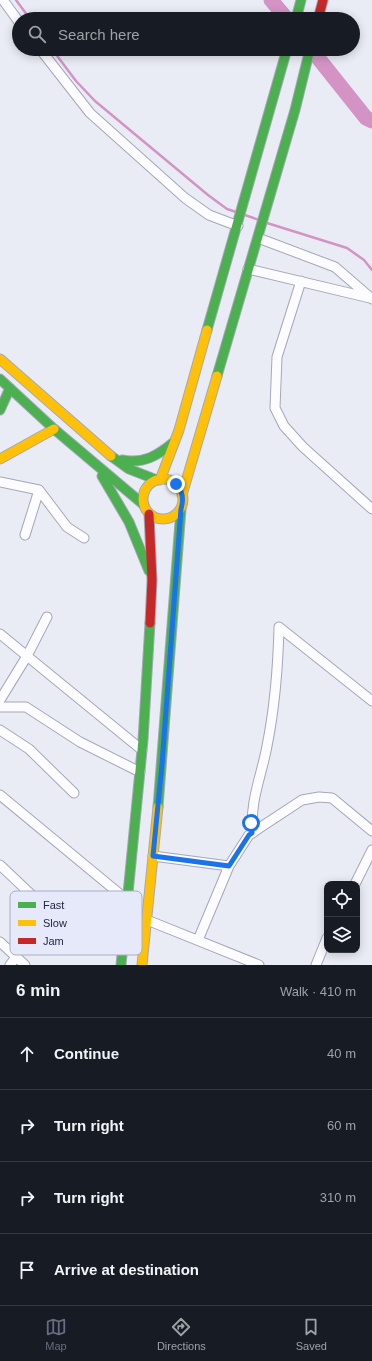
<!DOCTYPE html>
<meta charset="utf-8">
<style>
:root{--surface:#171b24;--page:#20242c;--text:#f1f3f6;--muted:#9ea1a6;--line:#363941;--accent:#686b81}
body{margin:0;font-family:Helvetica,sans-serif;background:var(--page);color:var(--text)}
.controls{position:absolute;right:12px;bottom:12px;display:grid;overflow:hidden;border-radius:8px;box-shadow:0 2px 10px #0003}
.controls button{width:36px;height:36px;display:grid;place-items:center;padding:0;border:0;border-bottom:1px solid var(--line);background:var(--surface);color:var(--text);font:20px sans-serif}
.stop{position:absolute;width:12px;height:12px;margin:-9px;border:3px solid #1a73e8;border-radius:50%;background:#fff}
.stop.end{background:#1a73e8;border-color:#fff;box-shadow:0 1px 4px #0008}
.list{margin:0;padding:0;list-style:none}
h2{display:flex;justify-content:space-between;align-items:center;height:52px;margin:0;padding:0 16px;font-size:17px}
h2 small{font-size:13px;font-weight:400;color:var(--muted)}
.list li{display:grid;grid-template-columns:26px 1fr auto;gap:12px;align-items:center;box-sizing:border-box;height:72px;padding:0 16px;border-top:1px solid var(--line)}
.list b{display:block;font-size:15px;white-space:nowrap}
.list em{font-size:13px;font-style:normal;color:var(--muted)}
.icon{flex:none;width:22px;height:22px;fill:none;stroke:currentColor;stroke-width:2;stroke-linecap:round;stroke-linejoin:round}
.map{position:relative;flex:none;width:372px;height:965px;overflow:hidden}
.search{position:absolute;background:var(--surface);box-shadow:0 2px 10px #0003;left:12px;right:12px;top:12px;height:44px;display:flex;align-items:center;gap:10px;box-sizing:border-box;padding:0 14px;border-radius:22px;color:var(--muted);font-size:15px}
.sheet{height:340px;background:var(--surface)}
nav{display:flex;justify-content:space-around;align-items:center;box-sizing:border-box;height:56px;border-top:1px solid var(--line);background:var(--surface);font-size:11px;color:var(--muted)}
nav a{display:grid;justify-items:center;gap:2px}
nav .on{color:var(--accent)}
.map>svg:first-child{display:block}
</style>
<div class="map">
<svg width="372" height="965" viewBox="0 0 372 965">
<rect width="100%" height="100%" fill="#eaecf5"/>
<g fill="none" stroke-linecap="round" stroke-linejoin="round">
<!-- stream -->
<path stroke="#d394c5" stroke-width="2.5" d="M16 0 30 19
M52 49 76 81 95 101 208 195 227 209 236 212
M245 215 259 220
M267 223 347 248 364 260 372 270"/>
<!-- river -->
<path stroke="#d394c5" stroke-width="15" d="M271 0 287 19
M311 49 366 118 372 121"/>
<defs>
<path id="street" d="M3 0 19 22
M40 49 90 113 185 198 209 215 238 226
M258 238 335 267 372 299
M248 269 370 298
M301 281 277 357 275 408 284 426 303 447 372 509
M0 482 39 490 67 527 84 538
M25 535 39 490
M279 627 372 701
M0 634 142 750
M0 700 27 656 47 617
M0 707H26L80 742 140 772
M0 730 29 749 74 793
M0 795 127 900
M253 833C249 803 262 774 267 746 275 706 278 668 279 627
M153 856 229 866
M0 865 56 918
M355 884 372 850
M147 920 259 965
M198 940 229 866 249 835 302 800 319 797 332 798 372 831
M0 942 25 965
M10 965 16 957
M316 965 327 938"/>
<path id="fast" d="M296 19 301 0
M207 330 287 49
M217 376 295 110 310 49
M0 379 54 429 144 505
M0 410 10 388
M111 456 129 469 157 480
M122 460C144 464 157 456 174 442
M102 476 129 522 149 571
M158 807 181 509
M121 965 143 740 150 623"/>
<path id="slow" d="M0 359 111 456
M0 459 54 429
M143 499a20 20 0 1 1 40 0a20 20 0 1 1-40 0Z
M160 480 179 430 207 330
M182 495 217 376
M142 965 158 807"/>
<path id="jam" d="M318 19 323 0
M149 514 152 580 150 623"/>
</defs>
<!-- street casing -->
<use href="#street" stroke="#a5a7b9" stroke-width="11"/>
<!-- fast casing -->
<use href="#fast" stroke="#a5a7b9" stroke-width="11"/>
<!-- slow casing -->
<use href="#slow" stroke="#a5a7b9" stroke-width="11"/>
<!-- jam casing -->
<use href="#jam" stroke="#a5a7b9" stroke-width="11"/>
<!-- street -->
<use href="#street" stroke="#fcfcfe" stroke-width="9"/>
<!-- fast -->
<use href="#fast" stroke="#4caf50" stroke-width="9"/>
<!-- slow -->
<use href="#slow" stroke="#ffc107" stroke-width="9"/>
<!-- jam -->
<use href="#jam" stroke="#c62828" stroke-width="9"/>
</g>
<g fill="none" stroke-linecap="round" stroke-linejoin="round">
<!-- route -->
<path stroke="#1a73e8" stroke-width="5" d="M176 484C183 491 184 499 181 509L162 764 153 856 229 866 249 835 252 833 251 823"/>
</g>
<!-- legend -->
<rect x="10" y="891" width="132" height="64" rx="6" fill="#e6e9f9" stroke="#abaec2" stroke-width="1"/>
<rect x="18" y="902" width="18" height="6" fill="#4caf50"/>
<rect x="18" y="920" width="18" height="6" fill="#ffc107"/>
<rect x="18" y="938" width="18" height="6" fill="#c62828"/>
<g font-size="11" fill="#222542">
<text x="43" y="909">Fast</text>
<text x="43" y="927">Slow</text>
<text x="43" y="945">Jam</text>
</g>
</svg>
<div class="controls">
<button><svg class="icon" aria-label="locate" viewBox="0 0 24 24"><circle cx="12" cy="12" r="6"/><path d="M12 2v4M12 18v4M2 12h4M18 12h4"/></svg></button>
<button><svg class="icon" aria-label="layers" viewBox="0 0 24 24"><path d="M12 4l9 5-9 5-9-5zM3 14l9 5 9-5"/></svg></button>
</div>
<div class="stop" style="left:251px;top:823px"></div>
<div class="stop end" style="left:176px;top:484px"></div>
<div class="search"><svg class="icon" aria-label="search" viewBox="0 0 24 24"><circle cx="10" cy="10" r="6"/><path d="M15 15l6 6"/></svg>Search here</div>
</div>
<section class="sheet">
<h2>6 min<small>Walk · 410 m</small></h2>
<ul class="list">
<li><svg class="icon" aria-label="ahead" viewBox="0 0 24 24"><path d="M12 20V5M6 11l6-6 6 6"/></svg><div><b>Continue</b></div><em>40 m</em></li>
<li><svg class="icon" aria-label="right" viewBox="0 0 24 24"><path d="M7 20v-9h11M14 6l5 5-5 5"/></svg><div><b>Turn right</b></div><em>60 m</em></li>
<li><svg class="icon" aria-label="right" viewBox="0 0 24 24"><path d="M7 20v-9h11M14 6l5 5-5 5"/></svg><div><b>Turn right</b></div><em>310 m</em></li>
<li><svg class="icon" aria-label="arrive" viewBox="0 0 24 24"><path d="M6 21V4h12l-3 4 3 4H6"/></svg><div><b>Arrive at destination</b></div></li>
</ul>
</section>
<nav>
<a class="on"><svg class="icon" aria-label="map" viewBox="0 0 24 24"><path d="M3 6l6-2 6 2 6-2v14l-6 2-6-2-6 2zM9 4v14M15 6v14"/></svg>Map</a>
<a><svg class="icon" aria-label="directions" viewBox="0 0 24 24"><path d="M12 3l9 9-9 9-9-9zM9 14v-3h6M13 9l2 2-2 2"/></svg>Directions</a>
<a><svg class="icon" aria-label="saved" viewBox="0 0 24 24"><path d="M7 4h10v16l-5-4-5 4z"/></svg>Saved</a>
</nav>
